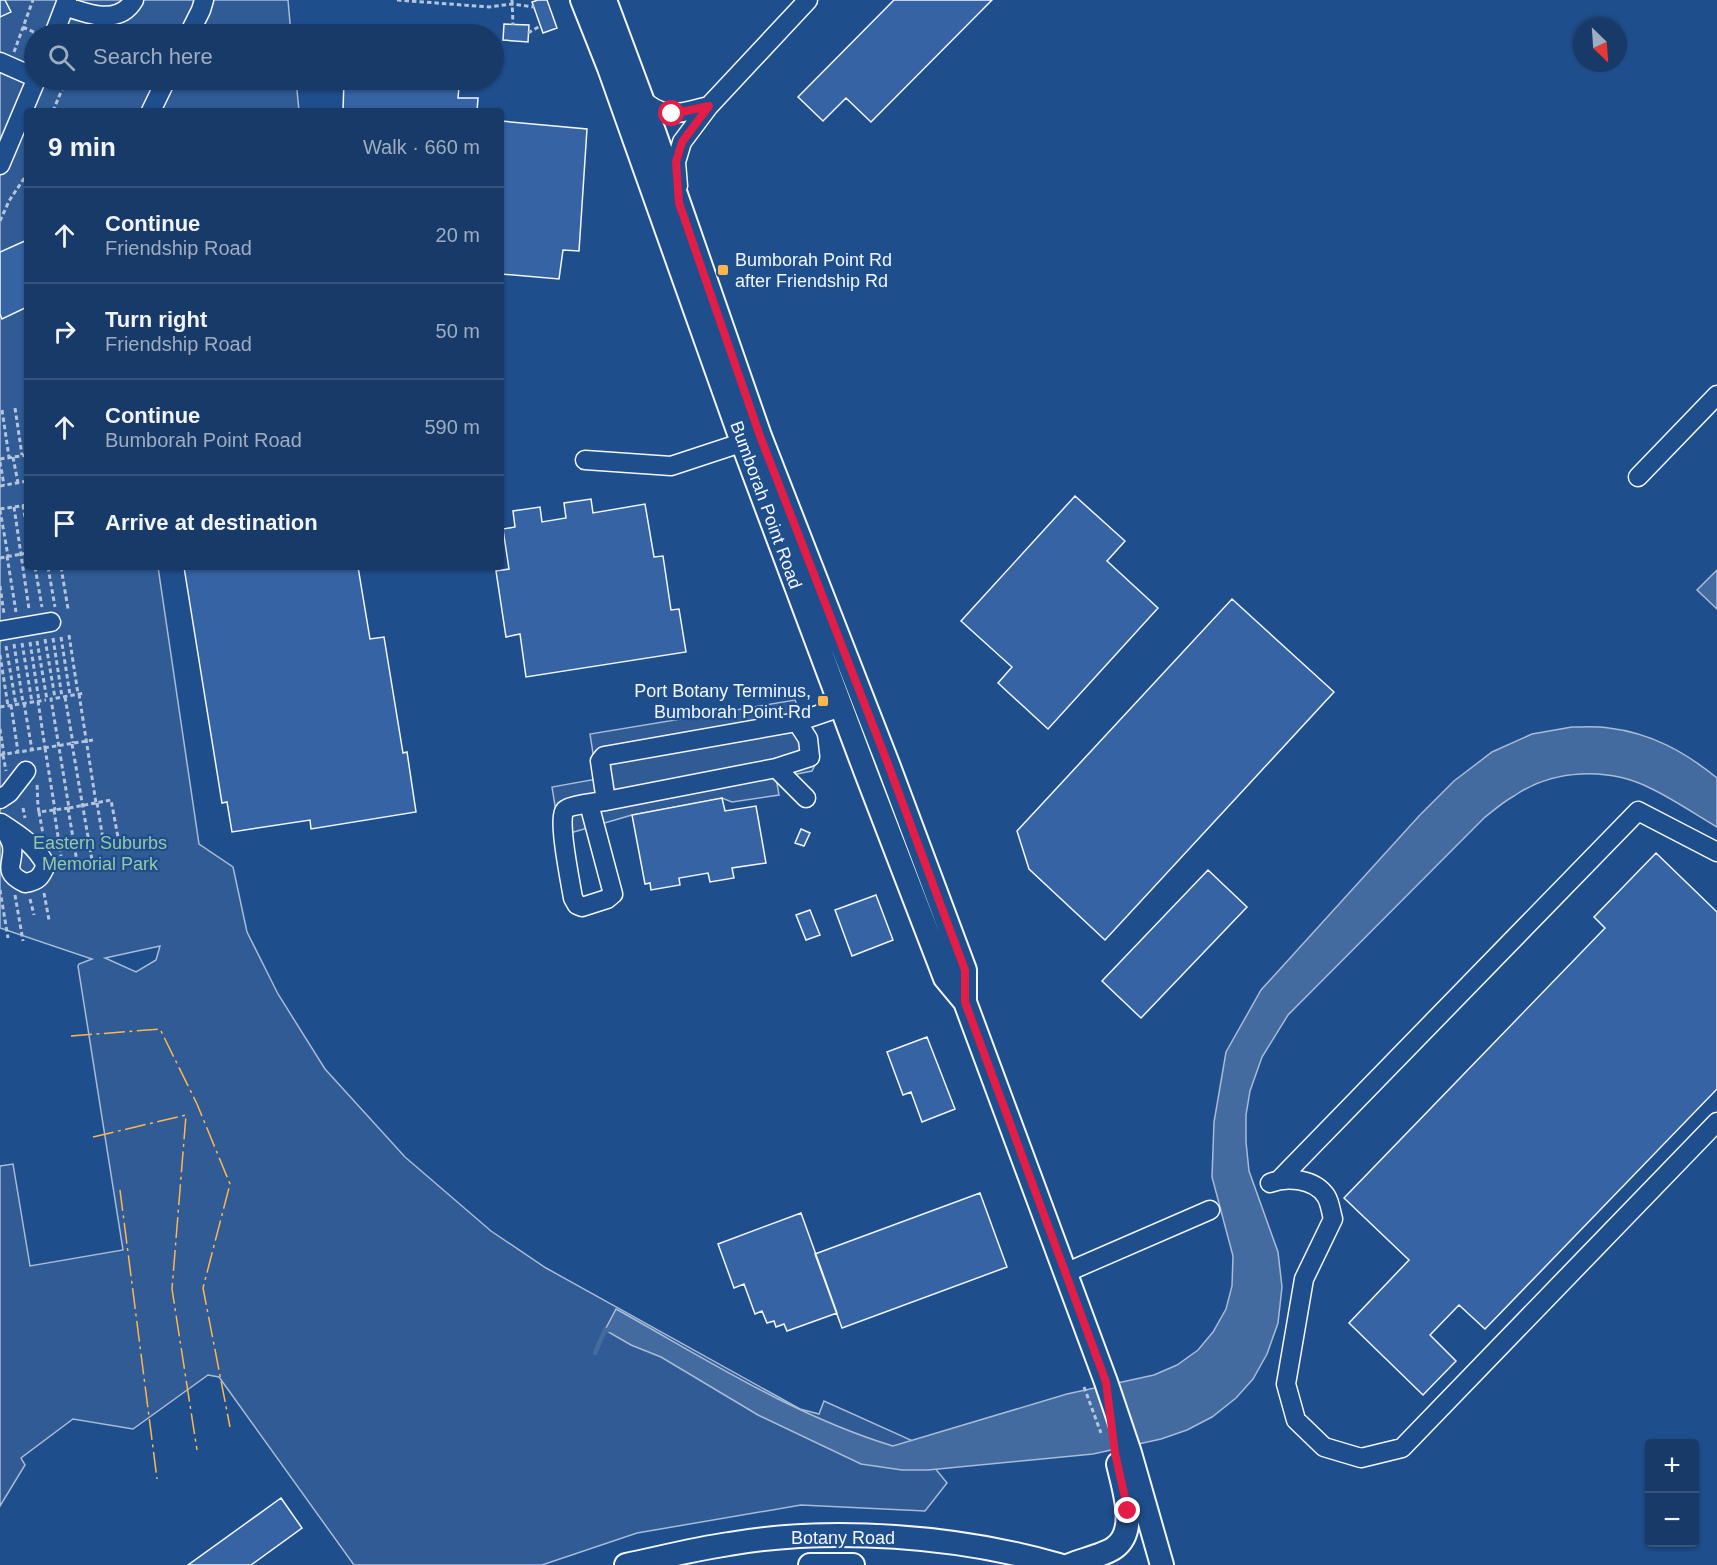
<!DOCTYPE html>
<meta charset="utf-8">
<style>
:root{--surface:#173a69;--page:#244571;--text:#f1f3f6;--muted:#9eadc0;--line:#36547d}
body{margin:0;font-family:Arial,sans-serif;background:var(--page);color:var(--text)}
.controls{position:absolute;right:18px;bottom:18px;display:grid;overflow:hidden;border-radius:6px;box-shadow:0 2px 4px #0004}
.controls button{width:54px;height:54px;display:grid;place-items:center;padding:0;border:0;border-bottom:2px solid var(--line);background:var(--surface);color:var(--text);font:30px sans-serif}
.compass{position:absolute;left:1573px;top:18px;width:54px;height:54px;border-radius:50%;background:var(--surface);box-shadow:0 2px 4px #0004;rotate:155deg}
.stop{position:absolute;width:18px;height:18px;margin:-14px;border:4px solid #e11d48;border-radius:50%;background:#fff}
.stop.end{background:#e11d48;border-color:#fff;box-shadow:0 2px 6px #0008}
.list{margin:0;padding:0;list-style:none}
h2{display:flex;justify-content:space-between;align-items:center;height:78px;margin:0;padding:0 24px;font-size:26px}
h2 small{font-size:20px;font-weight:400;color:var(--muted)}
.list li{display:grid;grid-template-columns:39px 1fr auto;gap:18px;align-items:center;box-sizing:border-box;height:96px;padding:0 24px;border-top:2px solid var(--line)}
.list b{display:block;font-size:22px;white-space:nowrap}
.list p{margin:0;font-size:20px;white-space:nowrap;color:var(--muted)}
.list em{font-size:20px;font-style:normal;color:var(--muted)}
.icon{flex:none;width:33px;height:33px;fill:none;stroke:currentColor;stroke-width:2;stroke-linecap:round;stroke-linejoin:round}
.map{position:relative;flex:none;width:1717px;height:1565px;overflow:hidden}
.search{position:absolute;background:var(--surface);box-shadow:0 2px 4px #0004;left:24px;top:24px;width:480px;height:66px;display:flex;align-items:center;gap:15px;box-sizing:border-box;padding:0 21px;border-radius:33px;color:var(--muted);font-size:22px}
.panel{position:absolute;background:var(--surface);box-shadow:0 2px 4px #0004;left:24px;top:108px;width:480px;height:462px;border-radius:6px}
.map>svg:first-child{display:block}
</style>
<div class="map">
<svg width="1717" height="1565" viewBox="0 0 1717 1565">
<rect width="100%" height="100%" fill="#1f4e8c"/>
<!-- built -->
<path fill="#305b95" stroke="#a8bbd7" stroke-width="1.5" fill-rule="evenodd" d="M0 0H288L291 34H34V80H296L299 111H27V567H158L199 844 233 867 247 932 278 994 325 1069 405 1157 491 1231 546 1268 800 1409 819 1414 824 1401 913 1441 947 1483 925 1511 801 1505 637 1533 542 1565H354L219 1377 208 1375 133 1429 73 1419 21 1458 25 1465 0 1506V1166L13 1164 30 1266 123 1250 78 966 79 964 92 959 0 928ZM160 946 156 960 136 972 105 958Z
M795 700 818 759 812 771 776 778 779 795 732 802 722 798 632 815 560 836 552 787 597 779 590 734Z"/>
<!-- water -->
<path fill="#446ba0" stroke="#a8bbd7" stroke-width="1.5" d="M1717 570V609L1697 590Z
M1572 727C1584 727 1597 726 1609 728 1651 733 1685 752 1717 778V827C1695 814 1673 799 1650 788 1608 767 1553 769 1514 796 1503 802 1494 810 1484 818L1288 1015 1262 1057 1250 1091 1246 1115V1142L1249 1171 1278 1252 1282 1287 1278 1323 1267 1354 1253 1379 1236 1398 1212 1417 1187 1430 1161 1439 1093 1454 928 1470H902L861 1464 758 1415 661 1357 631 1345 605 1330 616 1309C706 1359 794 1416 893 1446L1067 1394 1154 1375 1177 1365 1198 1350 1213 1332 1226 1309 1232 1286 1233 1256 1212 1177 1214 1122 1226 1052 1261 990 1419 816 1454 781 1492 752 1532 734Z"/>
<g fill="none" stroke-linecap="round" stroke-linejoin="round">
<!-- stream -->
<path stroke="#446ba0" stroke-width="4.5" d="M595 1353 605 1330H609"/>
</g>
<!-- building -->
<path fill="#3563a3" stroke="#f2f6ff" stroke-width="1.5" d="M0 0H5L11 12 0 17Z
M538 0H547L557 28 543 33 532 2Z
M894 0H992L871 122 846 98 823 121 798 97Z
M504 24 529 25 528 42 503 40Z
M344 80H397L459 87 458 98H478L477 111H343Z
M501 121 587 129 579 251 563 250 559 279 501 274Z
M27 240V307L2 319 0 314V252Z
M1075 496 1125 541 1107 561 1158 608 1048 729 998 683 1012 667 961 621Z
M591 499 593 513 645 504 654 557 663 556 671 610 679 609 686 652 526 677 520 634 506 637 496 571 509 569 503 529 515 527 513 511 540 507 542 522 566 518 564 503Z
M184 567H358L370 639 384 637 403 753 407 752 416 812 311 829 310 820 232 832 227 802 222 803Z
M1232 599 1334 692 1105 940 1029 869 1017 831Z
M722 798 725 811 756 806 766 863 732 868 734 878 710 882 708 873 679 878 680 885 651 890 650 883 645 884 632 815Z
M801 829 810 833 804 846 795 843Z
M1656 853 1717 912V1089L1485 1329 1459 1305 1430 1335 1456 1361 1423 1395 1349 1323 1409 1260 1344 1198 1605 928 1594 917Z
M1208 870 1247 907 1141 1018 1102 981Z
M876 895 893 940 852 956 835 910Z
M810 910 820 935 806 940 796 915Z
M927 1037 955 1109 922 1122 911 1092 903 1095 887 1052Z
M980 1193 1007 1267 842 1328 815 1254Z
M801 1213 837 1313 787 1331 784 1324 776 1327 774 1321 767 1323 762 1311 755 1314 744 1284 734 1288 718 1244Z
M281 1498 302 1528 251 1565H188Z"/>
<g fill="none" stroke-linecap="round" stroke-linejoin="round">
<defs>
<path id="minor" d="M65 6C87 14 119 26 134 0
M54 34 67 0
M189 34 201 10 204 0
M0 62 34 77
M639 97C666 121 678 113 709 106
M151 111 166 80
M0 165 36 80
M678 186 676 162 682 142 709 106 808 0
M585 460 671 466 753 439
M1638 477 1717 395
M0 631 51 622
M776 768 810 757 808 739 797 722
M0 799 9 793 26 771
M606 801 600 761 604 756 797 722 841 707
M589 804 613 894 607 899 582 907 577 905 573 898C571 885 557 818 565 810 570 805 598 802 606 801L776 768 806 798
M0 823H1C21 836 34 844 46 865 41 877 38 881 25 883 0 871 15 864 12 846 11 838 4 830 1 823
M1280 1179 1638 811 1717 852
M1270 1183C1287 1176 1315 1179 1326 1196 1330 1202 1331 1212 1333 1219L1304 1279 1286 1384 1296 1420 1324 1447 1361 1458 1402 1448 1717 1122
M1065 1273 1210 1210"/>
<path id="major" d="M582 0 609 68 742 442 866 773 945 978 965 1002 1106 1382 1130 1453 1162 1565
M605 0 655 134 760 436 888 764 965 970V1002
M626 1565C660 1558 694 1549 729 1544 832 1526 959 1536 1059 1565
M810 1565H853
M1070 1565C1082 1560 1104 1555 1114 1548 1139 1531 1123 1487 1118 1464"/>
</defs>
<!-- minor casing -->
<use href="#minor" stroke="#f2f6ff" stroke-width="21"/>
<!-- major casing -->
<use href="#major" stroke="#f2f6ff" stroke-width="26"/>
<!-- path -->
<path stroke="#b3c4dc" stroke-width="3" stroke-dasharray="4.5 3" stroke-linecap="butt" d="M397 0 489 7 512 4 534 7
M512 0 513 25
M23 27 38 34
M528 33 540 26
M14 52 33 0
M53 111 66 80
M0 221 9 201 27 174
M15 408 22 455
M2 410 9 457
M13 457 18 483
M0 459 27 455
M0 462 4 485
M0 486 27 481
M23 505 27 530
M14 507 29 609
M0 509 27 505
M0 510 8 556
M7 556 16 612
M0 558 27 553
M35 567 42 607
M48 567 55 607
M61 567 68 609
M0 586 4 614
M69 635 78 694
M61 637 70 695
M53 638 62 697
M45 639 55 698
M37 641 47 700
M30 642 39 701
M22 643 32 702
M14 644 23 703
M6 646 16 705
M0 655 8 706
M79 694 96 803
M65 697 73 743
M38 701 45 748
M24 703 32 750
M11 705 18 752
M0 707 46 700
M0 729 4 755
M72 744 92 860
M45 748 55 810
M0 755 93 740
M3 755 6 771
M37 785C38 795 37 803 39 812L69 808 51 699 85 693
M97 803 105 851
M23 808 25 818
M68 808 77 862
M69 808 111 800 118 837
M54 810 61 856
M39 812 43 834
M0 890 8 938
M44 893 49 920
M15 895 23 941
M30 899 34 915
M1084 1387 1101 1433"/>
<!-- minor -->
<use href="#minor" stroke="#1f4e8c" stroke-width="18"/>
<!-- major -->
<use href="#major" stroke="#1f4e8c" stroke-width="22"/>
<!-- power -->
<path stroke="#ffb74d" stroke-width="1.5" stroke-dasharray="21 4.5 3 4.5" stroke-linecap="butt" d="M71 1036 160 1029 197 1104 230 1184 203 1288 230 1427
M93 1137 186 1115 172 1289 197 1450
M120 1190 157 1479"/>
</g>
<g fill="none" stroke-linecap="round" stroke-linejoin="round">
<!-- route -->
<path stroke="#e11d48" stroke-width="8" d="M672 114 709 106 682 142 676 162 679 203 760 436 888 764 965 970V1002L1106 1382 1115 1453 1128 1511"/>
</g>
<!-- markers -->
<g fill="#ffb74d" stroke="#1f4e8c" stroke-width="2">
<rect x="717" y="264" width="12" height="12" rx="3"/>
<rect x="817" y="695" width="12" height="12" rx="3"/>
</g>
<g text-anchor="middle" stroke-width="4.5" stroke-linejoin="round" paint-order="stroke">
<!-- poi labels -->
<g font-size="18" fill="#f2f6ff" stroke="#1f4e8c" text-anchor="start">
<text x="735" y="266">Bumborah Point Rd<tspan x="735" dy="21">after Friendship Rd</tspan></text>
<text x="811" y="697" text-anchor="end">Port Botany Terminus,<tspan x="811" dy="21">Bumborah Point Rd</tspan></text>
</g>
<!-- street labels -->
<g font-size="18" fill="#f2f6ff" stroke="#1f4e8c">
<text transform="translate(766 505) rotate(70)" y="6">Bumborah Point Road</text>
<text x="843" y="1544">Botany Road</text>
</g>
<!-- park labels -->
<g font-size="18" fill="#97c8a6" stroke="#1f4e8c">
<text x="100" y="849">Eastern Suburbs<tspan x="100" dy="21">Memorial Park</tspan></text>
</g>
</g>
</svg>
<div class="controls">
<button>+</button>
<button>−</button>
</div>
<svg class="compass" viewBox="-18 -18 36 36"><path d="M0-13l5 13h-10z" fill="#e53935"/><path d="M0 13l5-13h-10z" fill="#9eadc0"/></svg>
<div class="stop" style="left:672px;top:114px"></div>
<div class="stop end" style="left:1128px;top:1511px"></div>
<div class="search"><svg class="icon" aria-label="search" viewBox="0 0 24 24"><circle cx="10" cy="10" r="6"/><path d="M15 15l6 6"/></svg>Search here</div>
<section class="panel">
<h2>9 min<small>Walk · 660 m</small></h2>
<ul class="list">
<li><svg class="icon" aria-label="ahead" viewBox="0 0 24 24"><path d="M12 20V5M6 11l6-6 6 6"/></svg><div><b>Continue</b><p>Friendship Road</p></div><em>20 m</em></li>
<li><svg class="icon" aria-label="right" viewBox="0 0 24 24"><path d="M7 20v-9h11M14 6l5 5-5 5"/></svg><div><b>Turn right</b><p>Friendship Road</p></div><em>50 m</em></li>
<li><svg class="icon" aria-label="ahead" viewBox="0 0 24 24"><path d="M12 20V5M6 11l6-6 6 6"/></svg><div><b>Continue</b><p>Bumborah Point Road</p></div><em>590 m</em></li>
<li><svg class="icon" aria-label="arrive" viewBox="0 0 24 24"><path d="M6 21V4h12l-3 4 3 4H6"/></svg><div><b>Arrive at destination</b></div></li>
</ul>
</section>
</div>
